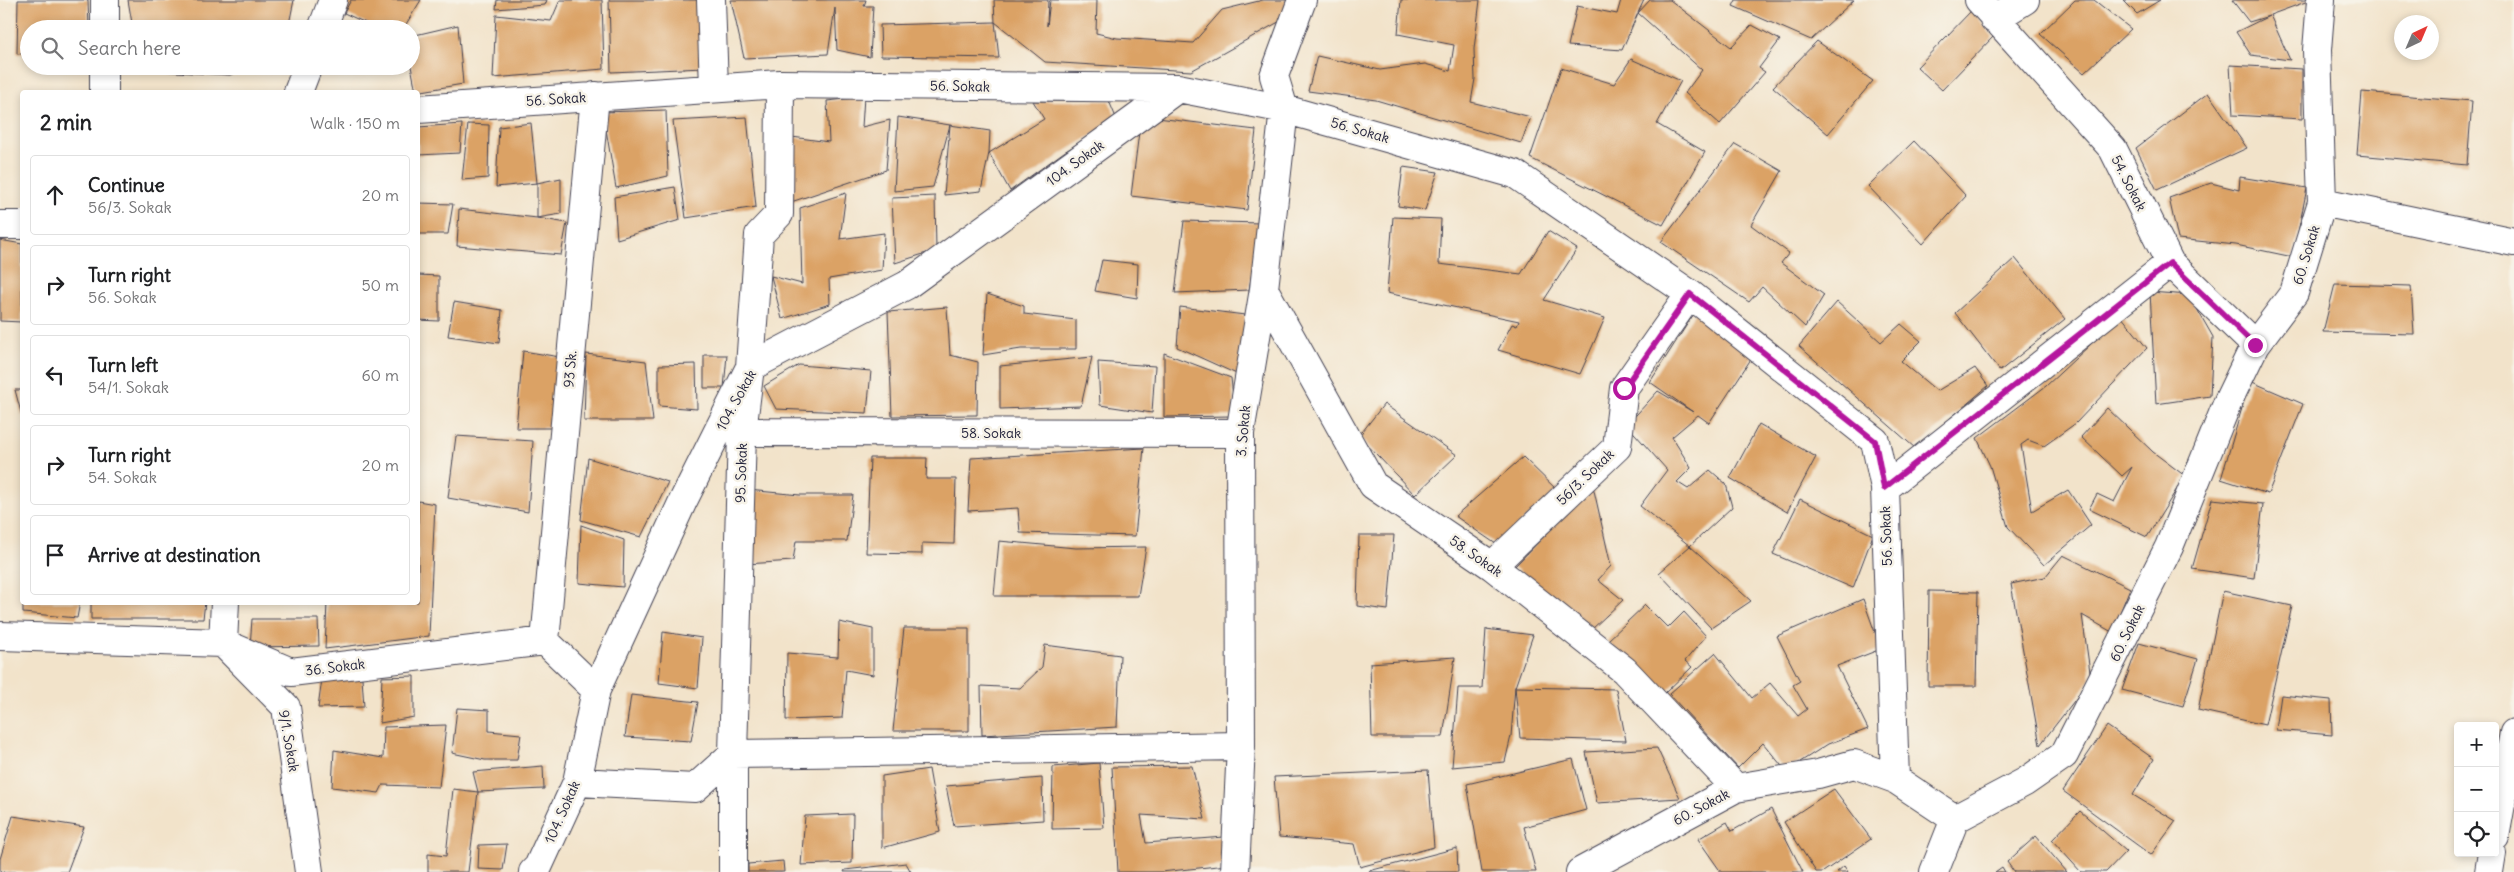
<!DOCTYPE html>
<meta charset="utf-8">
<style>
:root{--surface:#fff;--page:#f2f2f2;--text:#202124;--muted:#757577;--line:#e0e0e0}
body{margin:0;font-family:Delius,sans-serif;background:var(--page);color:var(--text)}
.controls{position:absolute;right:15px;bottom:15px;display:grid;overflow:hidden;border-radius:5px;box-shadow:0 2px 8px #0003}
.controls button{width:45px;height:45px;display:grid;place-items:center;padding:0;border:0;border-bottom:1px solid var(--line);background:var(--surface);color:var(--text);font:25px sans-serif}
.compass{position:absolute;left:2394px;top:15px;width:45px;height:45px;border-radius:50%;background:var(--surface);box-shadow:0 2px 8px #0003;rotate:44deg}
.stop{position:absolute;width:15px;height:15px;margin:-11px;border:4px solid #b5179e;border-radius:50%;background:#fff}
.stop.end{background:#b5179e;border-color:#fff;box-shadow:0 1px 5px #0008}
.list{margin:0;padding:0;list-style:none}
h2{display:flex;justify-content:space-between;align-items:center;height:65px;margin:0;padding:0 20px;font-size:21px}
h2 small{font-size:16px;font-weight:400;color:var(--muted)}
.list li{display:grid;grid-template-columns:32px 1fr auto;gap:15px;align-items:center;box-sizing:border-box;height:80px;margin:0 10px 10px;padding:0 10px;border:1px solid var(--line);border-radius:5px}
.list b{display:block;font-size:19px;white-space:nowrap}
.list p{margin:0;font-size:16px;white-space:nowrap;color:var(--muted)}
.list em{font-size:16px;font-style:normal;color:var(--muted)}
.icon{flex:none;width:28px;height:28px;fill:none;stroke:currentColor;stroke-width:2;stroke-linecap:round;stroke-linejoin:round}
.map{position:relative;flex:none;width:2514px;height:872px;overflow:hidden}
.search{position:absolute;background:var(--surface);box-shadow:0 2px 8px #0003;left:20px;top:20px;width:400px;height:55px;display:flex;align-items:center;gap:12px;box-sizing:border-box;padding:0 18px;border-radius:28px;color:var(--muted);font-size:19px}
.panel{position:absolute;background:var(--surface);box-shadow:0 2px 8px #0003;left:20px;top:90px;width:400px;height:515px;border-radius:5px}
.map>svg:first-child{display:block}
</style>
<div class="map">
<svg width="2514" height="872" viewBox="0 0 2514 872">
<rect width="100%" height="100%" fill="#f7f3e8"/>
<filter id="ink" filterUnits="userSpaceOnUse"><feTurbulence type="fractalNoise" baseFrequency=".02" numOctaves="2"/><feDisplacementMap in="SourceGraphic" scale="10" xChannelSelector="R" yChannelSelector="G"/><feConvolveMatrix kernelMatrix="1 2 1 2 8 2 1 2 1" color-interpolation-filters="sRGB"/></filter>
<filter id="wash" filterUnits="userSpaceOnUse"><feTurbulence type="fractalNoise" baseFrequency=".0096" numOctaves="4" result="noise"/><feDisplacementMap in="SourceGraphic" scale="20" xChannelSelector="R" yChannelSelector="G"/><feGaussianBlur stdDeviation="1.12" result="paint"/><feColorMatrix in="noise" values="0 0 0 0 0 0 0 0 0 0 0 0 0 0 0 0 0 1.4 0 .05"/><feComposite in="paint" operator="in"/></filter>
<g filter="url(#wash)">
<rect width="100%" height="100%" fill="#f2e3ca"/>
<g id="blocks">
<!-- building -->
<path fill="#dba265" d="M18 0H88L89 29H29V53L17 54Z
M128 0H294L288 29H133Z
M351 0H421L403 29H379L344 13Z
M497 0H547L545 5 496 9Z
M560 0H602L604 69 493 78 496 15 551 21Z
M609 0H702L704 68 611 72Z
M731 0H866L864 6H873L870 57 837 50 835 8 828 54 744 58Z
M994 0H1048L1047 26 1050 0H1097L1096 33 1117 38 1193 43 1222 10 1263 0H1287L1284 19 1191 71 1045 62 995 22Z
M1401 0H1480L1474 49 1475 79 1471 102 1531 117 1521 143 1376 100 1308 91 1317 56 1380 70 1425 64 1450 71 1454 45 1398 34Z
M1621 0H1644L1638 13 1650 0H1670L1731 47 1752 25 1780 40 1759 68 1765 72 1720 124 1685 93 1702 70 1638 13 1622 50 1568 46 1577 6 1617 14Z
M1736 0H1854L1811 40 1733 6Z
M2075 0H2094L2131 29 2084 73 2040 34Z
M2123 0H2160L2137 14Z
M2232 0H2311L2270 15 2290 60 2251 55 2236 32 2269 16 2249 22Z
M1972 10 1993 37 1942 90 1917 67Z
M995 22 999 58 881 56 880 25Z
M458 25 463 84 416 92 411 66V36Z
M1817 41 1873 81 1828 134 1773 87Z
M1631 59 1681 81 1657 124 1705 152 1663 225 1530 158 1561 68 1614 84Z
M2230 65 2302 69V119L2233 115Z
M139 66H252L230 75 140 70Z
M2362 92 2472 101 2467 165 2357 155Z
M2208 93 2247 148 2157 190 2136 148Z
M864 97 862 127 890 120 886 170 791 202 792 137 829 142 827 101Z
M1033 101H1109L1117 120 1064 152 1010 191 989 153 981 191 944 195 950 125 990 131 989 153 1044 119Z
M666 110 668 176 616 188 603 112Z
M1141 116 1256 130 1247 210 1131 196Z
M747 117 756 207 686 218 673 121Z
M898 117 950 125 933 187 894 191Z
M531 123 537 183 496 187 499 127Z
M462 124 460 153 418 155V127Z
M468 124 489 125 488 178 462 180Z
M1914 141 1966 196 1923 244 1868 186Z
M1735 144 1782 171 1751 225 1789 253 1781 263 1824 295 1805 327 1762 287 1749 302 1661 242Z
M1403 167 1438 172 1425 210 1398 206Z
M2240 177 2307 188 2293 257 2236 245 2178 239 2169 198 2211 183 2239 190Z
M561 178V214L537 218 567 223 561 255 457 246 459 209 537 218V183Z
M675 187 680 220 617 239 614 197Z
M846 193 840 239 884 233 882 270 829 279 830 304 782 319 771 276 802 284 800 208Z
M935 196 936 250 895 263 892 198Z
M418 203 453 204 448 234H418Z
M1393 217 1441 219 1439 264 1521 274 1548 231 1577 249 1544 300 1605 318 1580 374 1498 350 1512 324 1517 326 1519 321 1387 293Z
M1184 221 1260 223 1249 290 1175 293Z
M0 240 22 244V322L0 321Z
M2015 258 2065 319 2000 371 1955 313Z
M1102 260 1138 264 1137 298 1095 291Z
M418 275 439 276V321L418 320Z
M2335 284 2411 286 2414 334 2323 332Z
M2150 292 2189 295 2213 337 2210 396 2156 404Z
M987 294 1024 306V314L1076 320V349H1021L983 355Z
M454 302 502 310 499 343 448 336Z
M1837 302 1881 342 1901 324 1921 341 1901 361 1937 391 1975 368 1988 386 1915 448 1799 346Z
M947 307 950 355 978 362 977 415 892 416 888 312Z
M1180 307 1245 315 1241 376 1177 347Z
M1695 312 1753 356 1709 423 1698 415 1672 437 1691 468 1677 482 1688 489 1710 470 1726 484 1732 507 1690 546 1751 601 1711 628 1659 573 1690 546 1640 506 1667 470 1627 425 1658 391 1693 412 1650 382Z
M2121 316 2147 348 2076 423 2044 446 2028 440 2021 445 2032 511 2068 490 2091 525 2044 565 2008 527 1990 466 1977 438 2046 386Z
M523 351 560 357 556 428H516Z
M1164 353 1231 378 1235 416 1164 417Z
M586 354 646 361 653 421H584Z
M704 355H727L724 388H704Z
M1092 357 1081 406 1000 409V366Z
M1098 362 1155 366 1152 413 1100 405Z
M696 364 697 409 659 406V365Z
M799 365 871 371 867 413 776 409 764 386Z
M2250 381 2303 404 2268 494 2221 479Z
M15 390H22V416Z
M1384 404 1457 455 1415 495 1359 436Z
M2107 408 2153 452 2185 476 2147 537 2089 509 2097 494 2114 502 2132 467 2122 476 2081 437Z
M1759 424 1816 457 1787 512 1730 478Z
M456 436 533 441 528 512 448 498Z
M1144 448 1135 536 1020 533 1018 508 968 511 971 458Z
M1523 457 1558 491 1496 544 1455 516Z
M588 458 668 482 641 537 581 520Z
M870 458H927L926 479H956L954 544 922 543V554L866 553Z
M1593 486 1611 566 1598 580 1623 600 1591 630 1514 567Z
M748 490 800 495H853L847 541H796L793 561 746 564Z
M1800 499 1873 535 1853 588 1773 554Z
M2212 499 2263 504 2254 578 2192 569Z
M418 501 435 504 429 636 325 649 327 602H418Z
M581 525 624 540 623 587 579 583Z
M1359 535H1394L1388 610 1357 606Z
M999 541 1076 548 1146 547 1138 596H994Z
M2063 555 2130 588 2112 632 2082 615 2091 679 2040 745 2011 584 2045 577Z
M1929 591 1978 592 1976 686H1928Z
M2223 591 2292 606 2265 725 2198 710Z
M1863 599 1881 649 1837 666 1868 729 1828 744 1786 771 1763 743 1738 768 1669 694 1715 653 1752 698 1770 683 1798 716 1807 709 1793 685 1800 681 1777 636Z
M23 602H80L77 618 23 613Z
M91 602H205L203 619H91Z
M1645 605 1668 628 1684 612 1706 636 1685 661 1692 667 1664 694 1607 641Z
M252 619H318L319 646 250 647Z
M839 622 873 629V675L846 670 842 718 786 720 787 653 838 657Z
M904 628H969V731H893Z
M1486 629 1533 635 1515 687 1616 689 1626 741 1520 738 1515 687 1511 736 1505 762 1452 767 1458 688H1482Z
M663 632 702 638 698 688 659 683Z
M2139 643 2198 659 2183 706 2122 690Z
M1045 645 1120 655 1117 727 982 735 981 686 1020 688 1042 667Z
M1455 657 1443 737H1372L1370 663Z
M414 676V717L380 723 382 677Z
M362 678 364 707 318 708 322 679Z
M631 695 698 702 691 741 625 737Z
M2281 695 2331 700 2332 735 2276 730Z
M457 708 489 710V731L521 734 517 760H485L452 753Z
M446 725 439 787 383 785 379 793 332 787 334 750 383 758 384 727Z
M2107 726 2154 759 2133 795 2176 821 2151 855 2063 791Z
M1657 748 1680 798 1597 803 1586 752Z
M1573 759 1586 810 1524 827 1536 872H1482L1467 784Z
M1099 763 1104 828 1052 829 1053 767Z
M543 766 544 789 478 792 468 872H428V854L446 856 453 789 478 792 473 772Z
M1192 766 1205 819 1141 815 1146 843 1224 837 1227 865 1161 872H1118L1112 767Z
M929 769 940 832 882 848V776Z
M1428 770 1434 847 1360 867 1354 844 1279 837 1274 777Z
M1042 778 1043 820 954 826 946 786Z
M1834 789 1871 839 1823 872H1816L1784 822Z
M1771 809 1803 872H1721L1698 839 1727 822 1732 831Z
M2080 811 2126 851 2106 872H2081L2052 840Z
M853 814 852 863 801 865 805 816Z
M13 816 84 827 67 872H0V859Z
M2036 836 2067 872H2014L2007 862Z
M507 844 503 870 478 869 479 845Z
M1457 848 1458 872H1369V871Z
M783 861 784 872H748V864Z
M906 863 911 872H844L845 870Z
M1844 866 1848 872H1837Z
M2002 867 2005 872H1995Z"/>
</g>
</g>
<g filter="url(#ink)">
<use href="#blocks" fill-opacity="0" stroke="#413f50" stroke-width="1"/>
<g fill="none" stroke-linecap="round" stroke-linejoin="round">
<defs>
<path id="minor" d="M711 0 714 88
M1979 0 2113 149 2170 263 2255 345
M1994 19 2025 0
M105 29V0
M322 29 333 0
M104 92V66
M298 92 308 66
M418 109 780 84 1178 88 1284 109 1515 174 1690 294 1875 441 1885 488 1895 779
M2322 202 2514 242
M0 225H22
M1264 289 1373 485 1492 566 1624 670 1736 788
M742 432 1240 433
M1885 488 2170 263
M1492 566 1617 447 1624 388 1690 294
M225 602 223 643 286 707 309 872
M0 636 223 643 291 672 545 641 596 690
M545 641 595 96
M577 782 695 788 733 754 1241 746
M2495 837 2514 733
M533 872 538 867 577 782 596 690 683 501 750 367 907 285 1178 88
M733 872V754L742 432 750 367 759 235 779 214 780 84
M1235 872 1241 746 1240 433 1264 289 1284 109 1274 76 1302 0
M1580 872 1736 788 1818 774 1854 764 1895 779 1955 819 2025 782 2064 755 2169 547 2229 399 2255 345 2294 293 2322 202 2317 50 2321 0
M1934 872 1955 819
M2489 872 2492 853"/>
</defs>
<!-- minor casing -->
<use href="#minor" stroke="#413f50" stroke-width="30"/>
<!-- minor -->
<use href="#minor" stroke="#fff" stroke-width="28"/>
</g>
</g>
<g fill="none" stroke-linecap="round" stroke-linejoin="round" filter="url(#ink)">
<!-- route -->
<path stroke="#b5179e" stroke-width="6" d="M1624 388 1690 294 1875 441 1884 488 2170 263 2255 345"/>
</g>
<g text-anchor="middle" stroke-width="5" stroke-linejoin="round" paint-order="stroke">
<!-- street labels -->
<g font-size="14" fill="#22223b" stroke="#f7f3e8">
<text transform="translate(960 86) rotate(1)" y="5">56. Sokak</text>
<text transform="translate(556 99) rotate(-4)" y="5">56. Sokak</text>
<text transform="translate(1360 130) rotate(16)" y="5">56. Sokak</text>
<text transform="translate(1075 163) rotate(-36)" y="5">104. Sokak</text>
<text transform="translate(2129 183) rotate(63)" y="5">54. Sokak</text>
<text transform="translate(2306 255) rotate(-73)" y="5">60. Sokak</text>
<text transform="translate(570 369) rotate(-85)" y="5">93 Sk.</text>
<text transform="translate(736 400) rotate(-61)" y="5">104. Sokak</text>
<text transform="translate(1243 431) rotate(-85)" y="5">3. Sokak</text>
<text x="991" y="438">58. Sokak</text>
<text transform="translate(741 473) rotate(-88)" y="5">95. Sokak</text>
<text transform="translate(1585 477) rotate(-44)" y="5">56/3. Sokak</text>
<text transform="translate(1886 536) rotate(-92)" y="5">56. Sokak</text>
<text transform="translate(1476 556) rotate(35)" y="5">58. Sokak</text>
<text transform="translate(2127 633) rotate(-64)" y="5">60. Sokak</text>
<text transform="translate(335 667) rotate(-7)" y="5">36. Sokak</text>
<text transform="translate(289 741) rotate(80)" y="5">9/1. Sokak</text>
<text transform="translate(1701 807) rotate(-28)" y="5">60. Sokak</text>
<text transform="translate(562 812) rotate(-66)" y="5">104. Sokak</text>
</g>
</g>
</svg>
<div class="controls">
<button>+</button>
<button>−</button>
<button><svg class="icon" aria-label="locate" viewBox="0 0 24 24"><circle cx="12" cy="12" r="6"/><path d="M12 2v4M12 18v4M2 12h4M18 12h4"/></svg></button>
</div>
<svg class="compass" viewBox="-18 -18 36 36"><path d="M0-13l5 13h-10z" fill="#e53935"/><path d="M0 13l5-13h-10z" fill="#757577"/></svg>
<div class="stop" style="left:1624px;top:388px"></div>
<div class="stop end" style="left:2255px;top:345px"></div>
<div class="search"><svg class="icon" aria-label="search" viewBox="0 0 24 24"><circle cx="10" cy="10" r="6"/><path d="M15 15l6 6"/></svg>Search here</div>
<section class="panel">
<h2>2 min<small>Walk · 150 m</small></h2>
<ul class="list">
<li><svg class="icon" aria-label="ahead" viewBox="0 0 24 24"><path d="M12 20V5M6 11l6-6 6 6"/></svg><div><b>Continue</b><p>56/3. Sokak</p></div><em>20 m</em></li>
<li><svg class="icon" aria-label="right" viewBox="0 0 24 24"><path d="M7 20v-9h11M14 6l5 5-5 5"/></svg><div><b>Turn right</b><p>56. Sokak</p></div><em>50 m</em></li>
<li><svg class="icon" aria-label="left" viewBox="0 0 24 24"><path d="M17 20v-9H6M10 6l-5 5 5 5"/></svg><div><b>Turn left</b><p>54/1. Sokak</p></div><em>60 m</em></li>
<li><svg class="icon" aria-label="right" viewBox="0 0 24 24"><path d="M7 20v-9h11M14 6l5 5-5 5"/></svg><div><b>Turn right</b><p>54. Sokak</p></div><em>20 m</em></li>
<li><svg class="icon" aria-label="arrive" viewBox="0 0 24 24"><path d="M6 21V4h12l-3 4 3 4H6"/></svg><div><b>Arrive at destination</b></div></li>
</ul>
</section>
</div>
